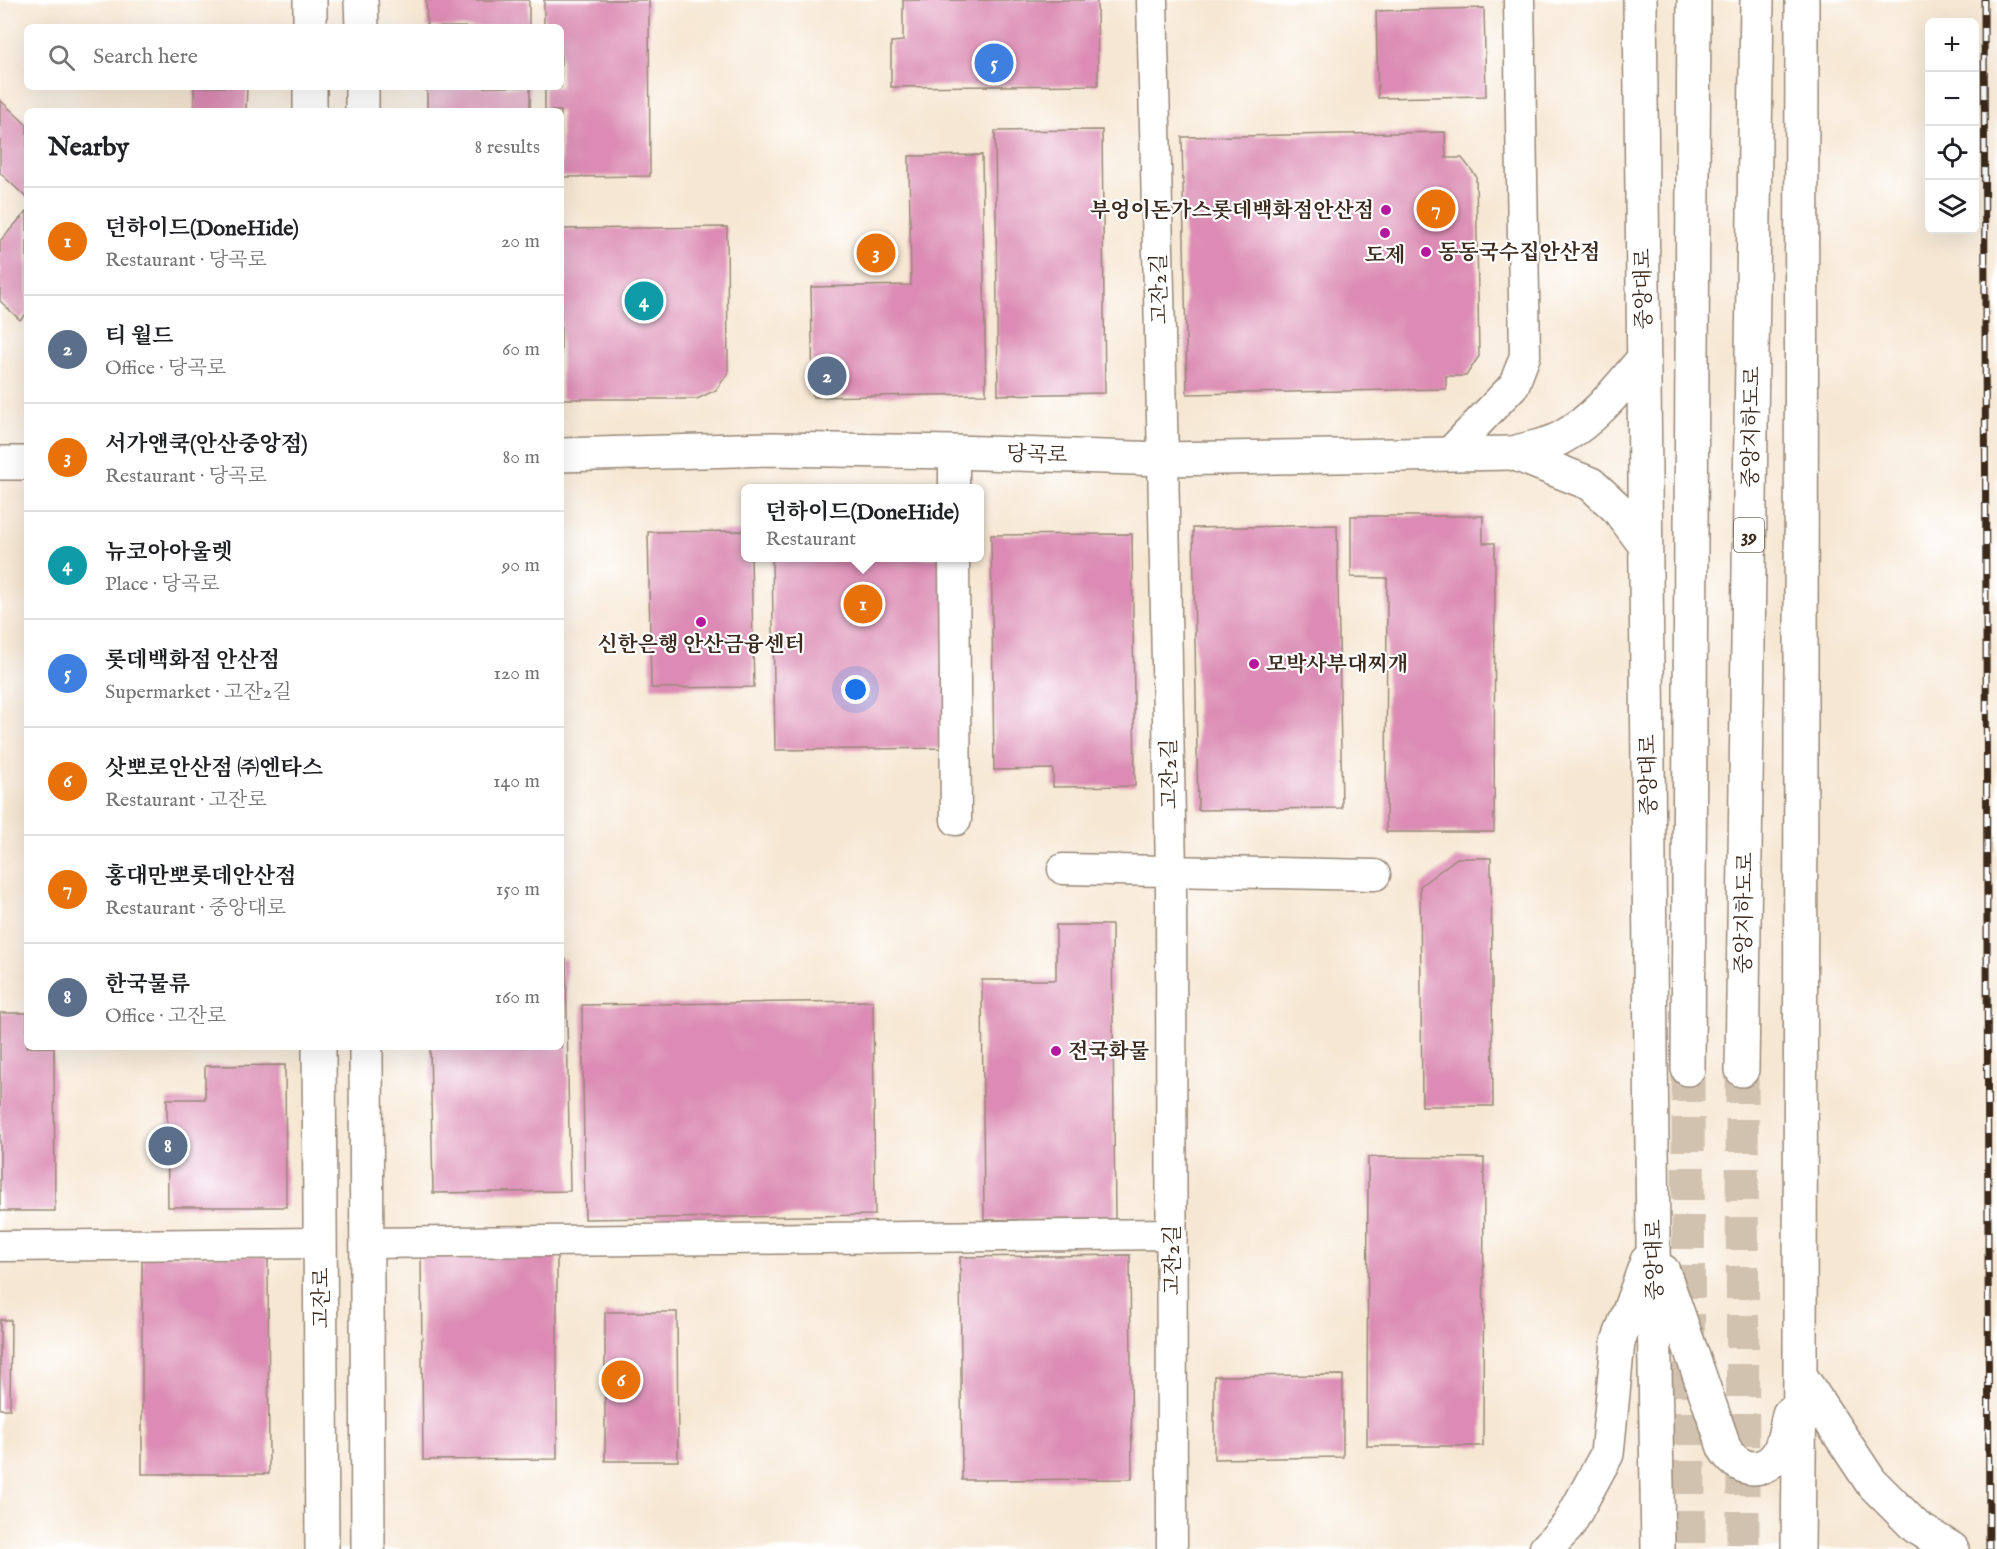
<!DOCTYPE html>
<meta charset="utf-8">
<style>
:root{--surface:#fff;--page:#f2f2f2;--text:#202124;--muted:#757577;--line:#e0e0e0;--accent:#1a73e8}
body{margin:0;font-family:"IM FELL English","Noto Serif KR",serif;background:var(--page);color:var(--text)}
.controls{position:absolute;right:18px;top:18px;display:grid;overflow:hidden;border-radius:9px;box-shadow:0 6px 24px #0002}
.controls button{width:54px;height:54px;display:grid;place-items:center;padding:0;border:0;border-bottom:2px solid var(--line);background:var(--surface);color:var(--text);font:30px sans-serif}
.you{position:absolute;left:856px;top:690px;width:21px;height:21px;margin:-15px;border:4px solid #fff;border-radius:50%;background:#1a73e8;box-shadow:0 0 0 9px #1a73e833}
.badge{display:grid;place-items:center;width:39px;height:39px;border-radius:50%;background:var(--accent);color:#fff;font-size:20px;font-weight:700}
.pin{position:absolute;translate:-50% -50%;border:3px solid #fff;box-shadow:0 2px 6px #0006}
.popup{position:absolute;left:741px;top:484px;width:243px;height:78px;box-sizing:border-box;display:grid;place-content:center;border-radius:9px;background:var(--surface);filter:drop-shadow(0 2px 4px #0005);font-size:20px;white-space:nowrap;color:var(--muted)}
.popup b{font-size:22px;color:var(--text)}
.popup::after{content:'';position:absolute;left:50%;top:100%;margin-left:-12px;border:12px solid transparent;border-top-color:var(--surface)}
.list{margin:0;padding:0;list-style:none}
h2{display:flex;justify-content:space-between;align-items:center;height:78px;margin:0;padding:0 24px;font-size:26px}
h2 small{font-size:20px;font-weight:400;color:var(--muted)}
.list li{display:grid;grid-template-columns:39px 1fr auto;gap:18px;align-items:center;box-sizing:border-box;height:108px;padding:0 24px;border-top:2px solid var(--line)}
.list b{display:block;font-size:22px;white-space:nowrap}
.list p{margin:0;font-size:20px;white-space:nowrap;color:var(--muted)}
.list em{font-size:20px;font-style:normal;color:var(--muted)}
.icon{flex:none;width:33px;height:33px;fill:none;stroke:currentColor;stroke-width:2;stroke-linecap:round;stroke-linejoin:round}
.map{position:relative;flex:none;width:1997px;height:1549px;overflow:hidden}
.search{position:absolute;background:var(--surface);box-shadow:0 6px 24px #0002;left:24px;top:24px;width:540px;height:66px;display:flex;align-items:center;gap:15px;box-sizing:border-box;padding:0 21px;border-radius:9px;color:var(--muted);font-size:22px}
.panel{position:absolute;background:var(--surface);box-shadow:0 6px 24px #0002;left:24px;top:108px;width:540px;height:942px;border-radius:9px}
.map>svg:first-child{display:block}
</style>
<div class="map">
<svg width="1997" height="1549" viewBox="0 0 1997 1549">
<rect width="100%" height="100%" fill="#fff"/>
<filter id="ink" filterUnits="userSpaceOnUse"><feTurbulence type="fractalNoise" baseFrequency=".0167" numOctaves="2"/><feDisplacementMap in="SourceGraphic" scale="12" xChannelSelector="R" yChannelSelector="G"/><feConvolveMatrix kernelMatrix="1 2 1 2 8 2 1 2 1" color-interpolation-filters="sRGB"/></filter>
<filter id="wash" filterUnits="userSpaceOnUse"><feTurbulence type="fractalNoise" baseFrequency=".008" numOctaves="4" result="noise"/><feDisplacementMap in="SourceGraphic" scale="24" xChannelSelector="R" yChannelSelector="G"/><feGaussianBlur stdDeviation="1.35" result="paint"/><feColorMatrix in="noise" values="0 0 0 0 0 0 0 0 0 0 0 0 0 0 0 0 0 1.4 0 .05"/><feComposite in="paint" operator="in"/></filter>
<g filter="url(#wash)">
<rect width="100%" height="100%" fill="#f6e7d3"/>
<g id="blocks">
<!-- building -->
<path fill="#dc8cb4" d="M426 0H529V27H427Z
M544 0H649L650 176 561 177V111H545V87H561V27H544Z
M903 0H1097L1098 85 891 87V42L903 41Z
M1484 8 1486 96 1378 98 1376 11Z
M194 87H247L246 111H194Z
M427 87H530V111H427Z
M0 100 27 125V198L0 173Z
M1102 130 1105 393 998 395 995 131Z
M1445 132 1446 158H1462L1476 176 1479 356 1466 376H1446V389L1187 394 1182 137Z
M982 155 986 394 813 397 811 287 911 285 909 156Z
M27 211V313L20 320 0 301V241Z
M727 227 728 373 716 390 697 399H561V229Z
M1351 516H1483V543H1495L1494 832H1386L1387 578 1351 577Z
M1337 525 1342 808 1198 810 1193 528Z
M746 531V558H751L754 687 651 688 648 532Z
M1132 534 1135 786 1053 787V769L994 770 991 535Z
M772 558H950L952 748 775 750Z
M1457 858H1491L1493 1106H1422L1420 886Z
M1056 925H1112L1115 1219 984 1220 982 980H1056Z
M561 959H566L570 1191 433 1193 430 1047H561Z
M873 1001 875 1215 585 1219 582 1005Z
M0 1013H27V1047H54L55 1211H0Z
M285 1065 286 1207H168L167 1099H205V1066Z
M1368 1157 1484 1158 1483 1446H1367Z
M421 1253H557V1459L423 1460Z
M1130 1255 1132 1479 962 1480 960 1257Z
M142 1256H268L269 1474H142Z
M605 1312H677L678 1461H605Z
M0 1320H11L10 1409H0Z
M1343 1375V1457L1214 1459V1376Z"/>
</g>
</g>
<g filter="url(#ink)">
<use href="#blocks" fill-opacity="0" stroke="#988878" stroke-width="1.5"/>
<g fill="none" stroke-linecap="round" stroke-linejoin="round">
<!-- primary-tunnel -->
<path stroke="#d1c1af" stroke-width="33" stroke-dasharray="33 16" stroke-linecap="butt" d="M1688 1069 1689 1549
M1742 1070 1743 1549"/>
<defs>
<path id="street" d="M1152 0 1163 459 1171 872 1172 1549
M954 452V488
M1450 452 1514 385 1525 356 1519 0
M954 558 956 820
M1063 869 1375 875
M367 1243 1172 1234
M0 1246 320 1243"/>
<path id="secondary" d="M310 0V27
M361 0 362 27
M310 87V111
M362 87V111
M561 455 772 449 954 452 1163 459 1513 453
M0 463H27
M319 1047 322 1549
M366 1047 368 1549"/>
<path id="primary" d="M1640 0 1653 1242 1658 1549
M1644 358C1619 388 1596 419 1561 438 1547 446 1528 448 1513 453L1591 484 1618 509 1645 545
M1688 1069 1694 0
M1742 1070 1757 0
M1663 1271 1721 1437C1725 1464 1758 1481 1777 1455 1784 1445 1786 1426 1789 1414
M1800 1375 1871 1482 1916 1527 1952 1549
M1546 1549 1568 1526 1607 1454 1618 1342 1647 1261
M1798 1549 1800 1375 1802 0"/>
</defs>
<!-- street casing -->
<use href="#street" stroke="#988878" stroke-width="33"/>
<!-- secondary casing -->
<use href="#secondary" stroke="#988878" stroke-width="36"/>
<!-- primary casing -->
<use href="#primary" stroke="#988878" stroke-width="36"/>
<!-- street -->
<use href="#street" stroke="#fff" stroke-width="30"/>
<!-- secondary -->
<use href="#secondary" stroke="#fff" stroke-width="33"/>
<!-- primary -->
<use href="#primary" stroke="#fff" stroke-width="33"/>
<defs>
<path id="rail" d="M1984 0 1989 1549"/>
</defs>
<!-- rail casing -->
<use href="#rail" stroke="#3b2a1e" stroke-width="7"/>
<!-- rail -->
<use href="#rail" stroke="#fff" stroke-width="4.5" stroke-dasharray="14" stroke-linecap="butt"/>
</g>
</g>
<!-- markers -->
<g fill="#b5179e" stroke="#fff" stroke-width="2">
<circle cx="1386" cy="210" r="6"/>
<circle cx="1385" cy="233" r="6"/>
<circle cx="1426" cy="252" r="6"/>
<circle cx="701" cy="622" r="6"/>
<circle cx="1254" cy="664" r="6"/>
<circle cx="1056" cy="1051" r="6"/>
</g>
<g text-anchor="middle" stroke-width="4.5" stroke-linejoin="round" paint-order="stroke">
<!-- shield labels -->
<rect fill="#fff" stroke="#766a62" stroke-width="1.5" x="1734" y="518" width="30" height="34" rx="4.5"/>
<g font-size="20" font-weight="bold" fill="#3b2a1e">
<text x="1749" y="542">39</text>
</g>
<!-- poi labels -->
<g font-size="21" font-weight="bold" fill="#3b2a1e" stroke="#fff" text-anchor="start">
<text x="1374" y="217" text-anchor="end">부엉이돈가스롯데백화점안산점</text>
<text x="1438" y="259">동동국수집안산점</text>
<text x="1385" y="262" text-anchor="middle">도제</text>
<text x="701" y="651" text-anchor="middle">신한은행 안산금융센터</text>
<text x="1266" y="671">모박사부대찌개</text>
<text x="1068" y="1058">전국화물</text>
</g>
<!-- street labels -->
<g font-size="21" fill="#3b2a1e" stroke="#fff">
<text transform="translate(1159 289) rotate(-91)" y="7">고잔2길</text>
<text transform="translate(1643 289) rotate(-91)" y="7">중앙대로</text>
<text transform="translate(1751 427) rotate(-89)" y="7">중앙지하도로</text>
<text transform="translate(1037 454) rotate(2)" y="7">당곡로</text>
<text transform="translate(1169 774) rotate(-91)" y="7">고잔2길</text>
<text transform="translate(1648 775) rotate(-91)" y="7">중앙대로</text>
<text transform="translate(1744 913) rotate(-89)" y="7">중앙지하도로</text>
<text transform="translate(1172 1260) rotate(-90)" y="7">고잔2길</text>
<text transform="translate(1654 1260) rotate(-91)" y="7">중앙대로</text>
<text transform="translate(321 1298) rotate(-90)" y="7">고잔로</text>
</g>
</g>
</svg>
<div class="controls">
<button>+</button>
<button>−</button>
<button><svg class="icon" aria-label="locate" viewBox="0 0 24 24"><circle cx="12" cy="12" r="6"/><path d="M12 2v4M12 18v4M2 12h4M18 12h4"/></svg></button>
<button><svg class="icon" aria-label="layers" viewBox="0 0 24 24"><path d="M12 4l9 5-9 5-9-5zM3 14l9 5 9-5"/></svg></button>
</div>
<div class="you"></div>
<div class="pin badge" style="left:863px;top:604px;background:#e8710a">1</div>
<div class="popup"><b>던하이드(DoneHide)</b>Restaurant</div>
<div class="pin badge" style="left:827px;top:376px;background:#5c6f8a">2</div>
<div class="pin badge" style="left:876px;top:253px;background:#e8710a">3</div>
<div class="pin badge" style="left:644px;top:301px;background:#0f9aa8">4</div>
<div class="pin badge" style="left:994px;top:63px;background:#3f7fe0">5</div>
<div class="pin badge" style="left:621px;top:1380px;background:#e8710a">6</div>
<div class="pin badge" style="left:1436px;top:209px;background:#e8710a">7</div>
<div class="pin badge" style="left:168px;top:1146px;background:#5c6f8a">8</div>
<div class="search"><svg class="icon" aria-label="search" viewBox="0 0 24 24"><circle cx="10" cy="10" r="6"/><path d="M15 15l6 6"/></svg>Search here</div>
<section class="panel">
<h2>Nearby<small>8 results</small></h2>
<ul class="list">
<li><span class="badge" style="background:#e8710a">1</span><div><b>던하이드(DoneHide)</b><p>Restaurant · 당곡로</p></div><em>20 m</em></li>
<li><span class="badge" style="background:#5c6f8a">2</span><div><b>티 월드</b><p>Office · 당곡로</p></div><em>60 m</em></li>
<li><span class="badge" style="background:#e8710a">3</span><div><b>서가앤쿡(안산중앙점)</b><p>Restaurant · 당곡로</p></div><em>80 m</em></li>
<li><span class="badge" style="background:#0f9aa8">4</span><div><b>뉴코아아울렛</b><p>Place · 당곡로</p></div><em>90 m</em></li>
<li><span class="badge" style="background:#3f7fe0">5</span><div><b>롯데백화점 안산점</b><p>Supermarket · 고잔2길</p></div><em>120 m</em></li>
<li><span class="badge" style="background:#e8710a">6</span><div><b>삿뽀로안산점 ㈜엔타스</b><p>Restaurant · 고잔로</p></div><em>140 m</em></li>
<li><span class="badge" style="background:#e8710a">7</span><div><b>홍대만뽀롯데안산점</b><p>Restaurant · 중앙대로</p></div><em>150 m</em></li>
<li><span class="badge" style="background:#5c6f8a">8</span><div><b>한국물류</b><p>Office · 고잔로</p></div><em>160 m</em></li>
</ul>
</section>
</div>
